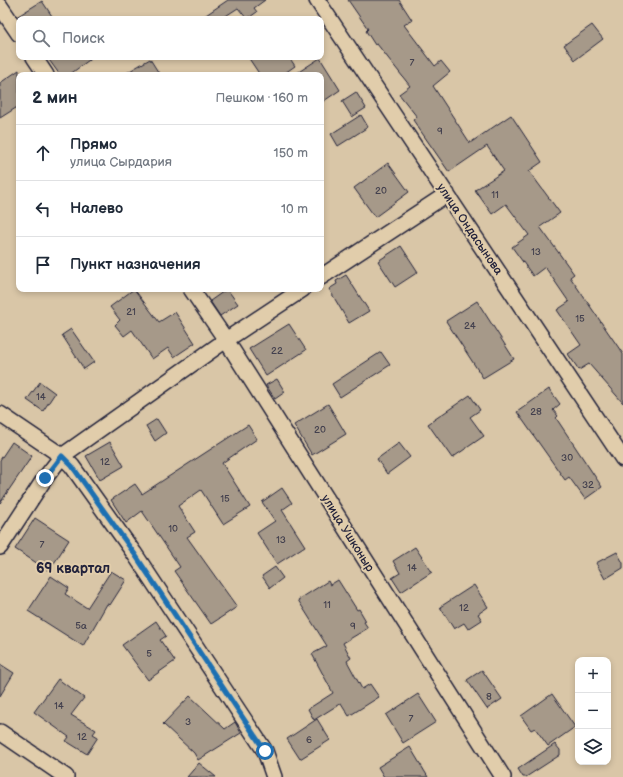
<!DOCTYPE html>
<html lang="ru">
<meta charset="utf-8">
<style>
:root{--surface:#fff;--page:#f6f6f7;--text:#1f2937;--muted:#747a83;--line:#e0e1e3}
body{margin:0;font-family:"Balsamiq Sans",sans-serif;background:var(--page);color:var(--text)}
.controls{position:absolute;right:12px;bottom:12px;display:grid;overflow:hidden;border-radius:8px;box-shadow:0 2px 6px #0003}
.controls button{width:36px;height:36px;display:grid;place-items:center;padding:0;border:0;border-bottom:1px solid var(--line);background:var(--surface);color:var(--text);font:20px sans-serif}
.stop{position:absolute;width:12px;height:12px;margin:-9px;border:3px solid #1f6fb2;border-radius:50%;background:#fff}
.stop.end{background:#1f6fb2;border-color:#fff;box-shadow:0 1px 4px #0008}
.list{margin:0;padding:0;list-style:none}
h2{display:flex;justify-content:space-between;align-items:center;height:52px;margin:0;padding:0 16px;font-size:17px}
h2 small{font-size:13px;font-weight:400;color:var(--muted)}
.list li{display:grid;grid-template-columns:26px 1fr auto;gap:12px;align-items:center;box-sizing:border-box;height:56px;padding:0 16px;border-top:1px solid var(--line)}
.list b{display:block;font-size:15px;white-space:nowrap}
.list p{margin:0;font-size:13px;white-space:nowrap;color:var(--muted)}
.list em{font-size:13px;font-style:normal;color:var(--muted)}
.icon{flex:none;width:22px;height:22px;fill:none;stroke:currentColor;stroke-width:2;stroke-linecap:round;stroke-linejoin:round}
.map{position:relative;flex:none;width:623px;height:777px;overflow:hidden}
.search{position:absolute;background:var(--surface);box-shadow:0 2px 6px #0003;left:16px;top:16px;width:308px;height:44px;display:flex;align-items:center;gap:10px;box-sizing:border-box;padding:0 14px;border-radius:8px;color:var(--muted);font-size:15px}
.panel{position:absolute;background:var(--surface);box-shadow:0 2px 6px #0003;left:16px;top:72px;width:308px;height:220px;border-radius:8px}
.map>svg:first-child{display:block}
</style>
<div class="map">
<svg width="623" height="777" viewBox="0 0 623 777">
<rect width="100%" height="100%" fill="#d9c6a7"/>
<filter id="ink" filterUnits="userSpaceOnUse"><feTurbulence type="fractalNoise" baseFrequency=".025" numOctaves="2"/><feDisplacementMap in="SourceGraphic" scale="8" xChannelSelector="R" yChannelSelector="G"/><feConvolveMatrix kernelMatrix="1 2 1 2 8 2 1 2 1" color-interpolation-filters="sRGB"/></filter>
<g filter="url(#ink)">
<!-- building -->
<path fill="#a69989" stroke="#22223b" d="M228 0H265L254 8 257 12 247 19 238 8 221 19H200Z
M348 0H399L412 20 404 25 435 66 441 61 450 72 433 86 470 143 511 115 542 162 529 171 560 213 540 227 574 274 570 277 623 354V403L589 364 579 370 568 354 581 345 557 310 569 302 545 267 533 276 512 247 529 235 506 204 492 214 475 190 504 171 487 146 449 172 413 120 417 117 399 94 410 86 377 44 375 45 366 31 368 29Z
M42 1 54 19H20L18 16Z
M592 25 603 39 575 60 564 45Z
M47 57H93L69 75H60Z
M248 57H289L295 66 282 75H260Z
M320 58 340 90 321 103V75H294Z
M150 59 160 75H123Z
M19 70V106L0 118V83Z
M356 92 366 108 352 117 342 101Z
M361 115 368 127 338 146 331 134Z
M388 163 409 192 375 217 354 188Z
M401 246 418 272 395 287 378 261Z
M346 275 369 311 349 323 329 289 337 284 336 281Z
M134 289 159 322 175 312 195 343 174 357 168 348 152 359 132 330 124 336 115 325 120 320 110 307Z
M227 289 238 304 220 316 210 301Z
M477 301 514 359 483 378 446 321Z
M289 324 306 350 266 376 249 349Z
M71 329 94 362 84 369 62 335Z
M381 352 390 365 340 397 332 384Z
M277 379 285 392 275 399 266 385Z
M40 382 55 393 43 411 27 400Z
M549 389 560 404 553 410 558 416 556 418 602 487 585 499 569 477 565 480 517 412Z
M470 395 480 410 470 417 484 436 452 458 428 424Z
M328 404 346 434 312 455 294 425Z
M157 419 166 433 155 441 146 426Z
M248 425 257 439 222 463 250 507 223 524 201 490 178 506 195 532 187 537 237 607 211 624 174 571 180 567 142 511 126 523 111 500 135 484 142 494Z
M12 442 32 456 0 503V460Z
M110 442 124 466 100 480 86 456Z
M399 443 410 457 387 474 377 459Z
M282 488 292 503 282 510 305 546 277 564 257 533 275 521 262 502Z
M35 518 69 540 49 571 15 549Z
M415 547 432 572 401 592 392 578 400 573 393 561Z
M617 552 623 563V568L605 579 596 563Z
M275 567 283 578 270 588 262 576Z
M111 571 126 580 110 605 107 604 83 646 28 611 51 576 69 588 65 594 87 608Z
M338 580 357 610 359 609 366 621 364 622 368 628 343 643 351 658 347 661 362 689 370 684 379 697 349 716 341 703 314 720 308 709 333 693 312 654 327 646 298 600 328 581 330 585Z
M474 585 488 607 478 614 482 620 468 629 464 623 454 629 440 607Z
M156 621 166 636 160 640 175 661 148 680 122 645Z
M0 664 14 673 0 696Z
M482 670 502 699 487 709 467 680Z
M58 679 84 698 71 715 96 730 93 734 98 737 87 754 66 741 69 737 34 712Z
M418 694 436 722 403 743 386 715Z
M552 694 575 727 548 746 535 728 531 730 521 716Z
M190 696 225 729 235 722 241 733 198 760 194 753 163 724Z
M317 719 330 740 300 759 287 739Z
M555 744 560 750V755L526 777H523L518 769Z
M410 747 428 777H384L378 767Z
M199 763 216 777H187Z"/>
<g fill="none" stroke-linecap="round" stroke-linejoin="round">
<defs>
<path id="street" d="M317 0 623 459
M0 6 19 34
M34 57 46 75
M321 277 447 194
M191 289 226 340 503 777
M0 414 62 456 72 466 134 553 265 751 274 777
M0 547 45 478 62 456 226 340 303 289
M0 732 66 777"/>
</defs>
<!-- street casing -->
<use href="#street" stroke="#22223b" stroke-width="18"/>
<!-- street -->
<use href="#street" stroke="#e1cdab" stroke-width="15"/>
</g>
</g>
<g fill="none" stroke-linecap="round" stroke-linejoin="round" filter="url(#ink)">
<!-- route -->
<path stroke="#1f6fb2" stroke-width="5" d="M45 478 62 456 72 466 134 553 265 751"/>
</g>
<g text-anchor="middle" stroke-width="4" stroke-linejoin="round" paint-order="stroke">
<!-- number labels -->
<g font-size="10" fill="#43404e">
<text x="412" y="66">7</text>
<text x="440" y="134">9</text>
<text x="381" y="194">20</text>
<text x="495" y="198">11</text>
<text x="536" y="255">13</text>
<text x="131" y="315">21</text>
<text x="580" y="322">15</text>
<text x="470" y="329">24</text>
<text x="277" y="354">22</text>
<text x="41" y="400">14</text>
<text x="536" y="415">28</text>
<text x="320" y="433">20</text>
<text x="567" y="461">30</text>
<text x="105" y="465">12</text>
<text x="588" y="488">32</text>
<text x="225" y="502">15</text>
<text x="173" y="532">10</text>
<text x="281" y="543">13</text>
<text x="42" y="548">7</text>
<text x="412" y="571">14</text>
<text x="327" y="608">11</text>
<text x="464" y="611">12</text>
<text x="81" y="629">5а</text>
<text x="353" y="629">9</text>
<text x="149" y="657">5</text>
<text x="489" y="700">8</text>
<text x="59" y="709">14</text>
<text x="411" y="722">7</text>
<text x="188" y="725">3</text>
<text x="82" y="740">12</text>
<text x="309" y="743">6</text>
</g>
<!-- street labels -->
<g font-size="12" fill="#22223b" stroke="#e1cdab">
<text transform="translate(470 229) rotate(56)" y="4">улица Ондасынова</text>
<text transform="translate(348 533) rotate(58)" y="4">улица Ушконыр</text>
</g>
<!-- quarter labels -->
<g font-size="14" font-weight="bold" fill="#22223b" stroke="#e1cdab">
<text x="73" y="573">69 квартал</text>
</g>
</g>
</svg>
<div class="controls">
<button>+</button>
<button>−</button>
<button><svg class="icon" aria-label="layers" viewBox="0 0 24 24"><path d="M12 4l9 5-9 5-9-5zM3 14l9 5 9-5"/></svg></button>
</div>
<div class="stop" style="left:265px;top:751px"></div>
<div class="stop end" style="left:45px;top:478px"></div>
<div class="search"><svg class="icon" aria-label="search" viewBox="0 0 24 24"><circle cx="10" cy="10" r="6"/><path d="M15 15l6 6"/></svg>Поиск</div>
<section class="panel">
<h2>2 мин<small>Пешком · 160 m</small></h2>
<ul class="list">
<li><svg class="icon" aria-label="ahead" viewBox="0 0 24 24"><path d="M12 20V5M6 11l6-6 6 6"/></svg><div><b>Прямо</b><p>улица Сырдария</p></div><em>150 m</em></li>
<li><svg class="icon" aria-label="left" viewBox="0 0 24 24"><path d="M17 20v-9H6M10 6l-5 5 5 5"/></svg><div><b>Налево</b></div><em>10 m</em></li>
<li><svg class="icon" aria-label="arrive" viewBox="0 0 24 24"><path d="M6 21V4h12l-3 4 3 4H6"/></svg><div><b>Пункт назначения</b></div></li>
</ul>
</section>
</div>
